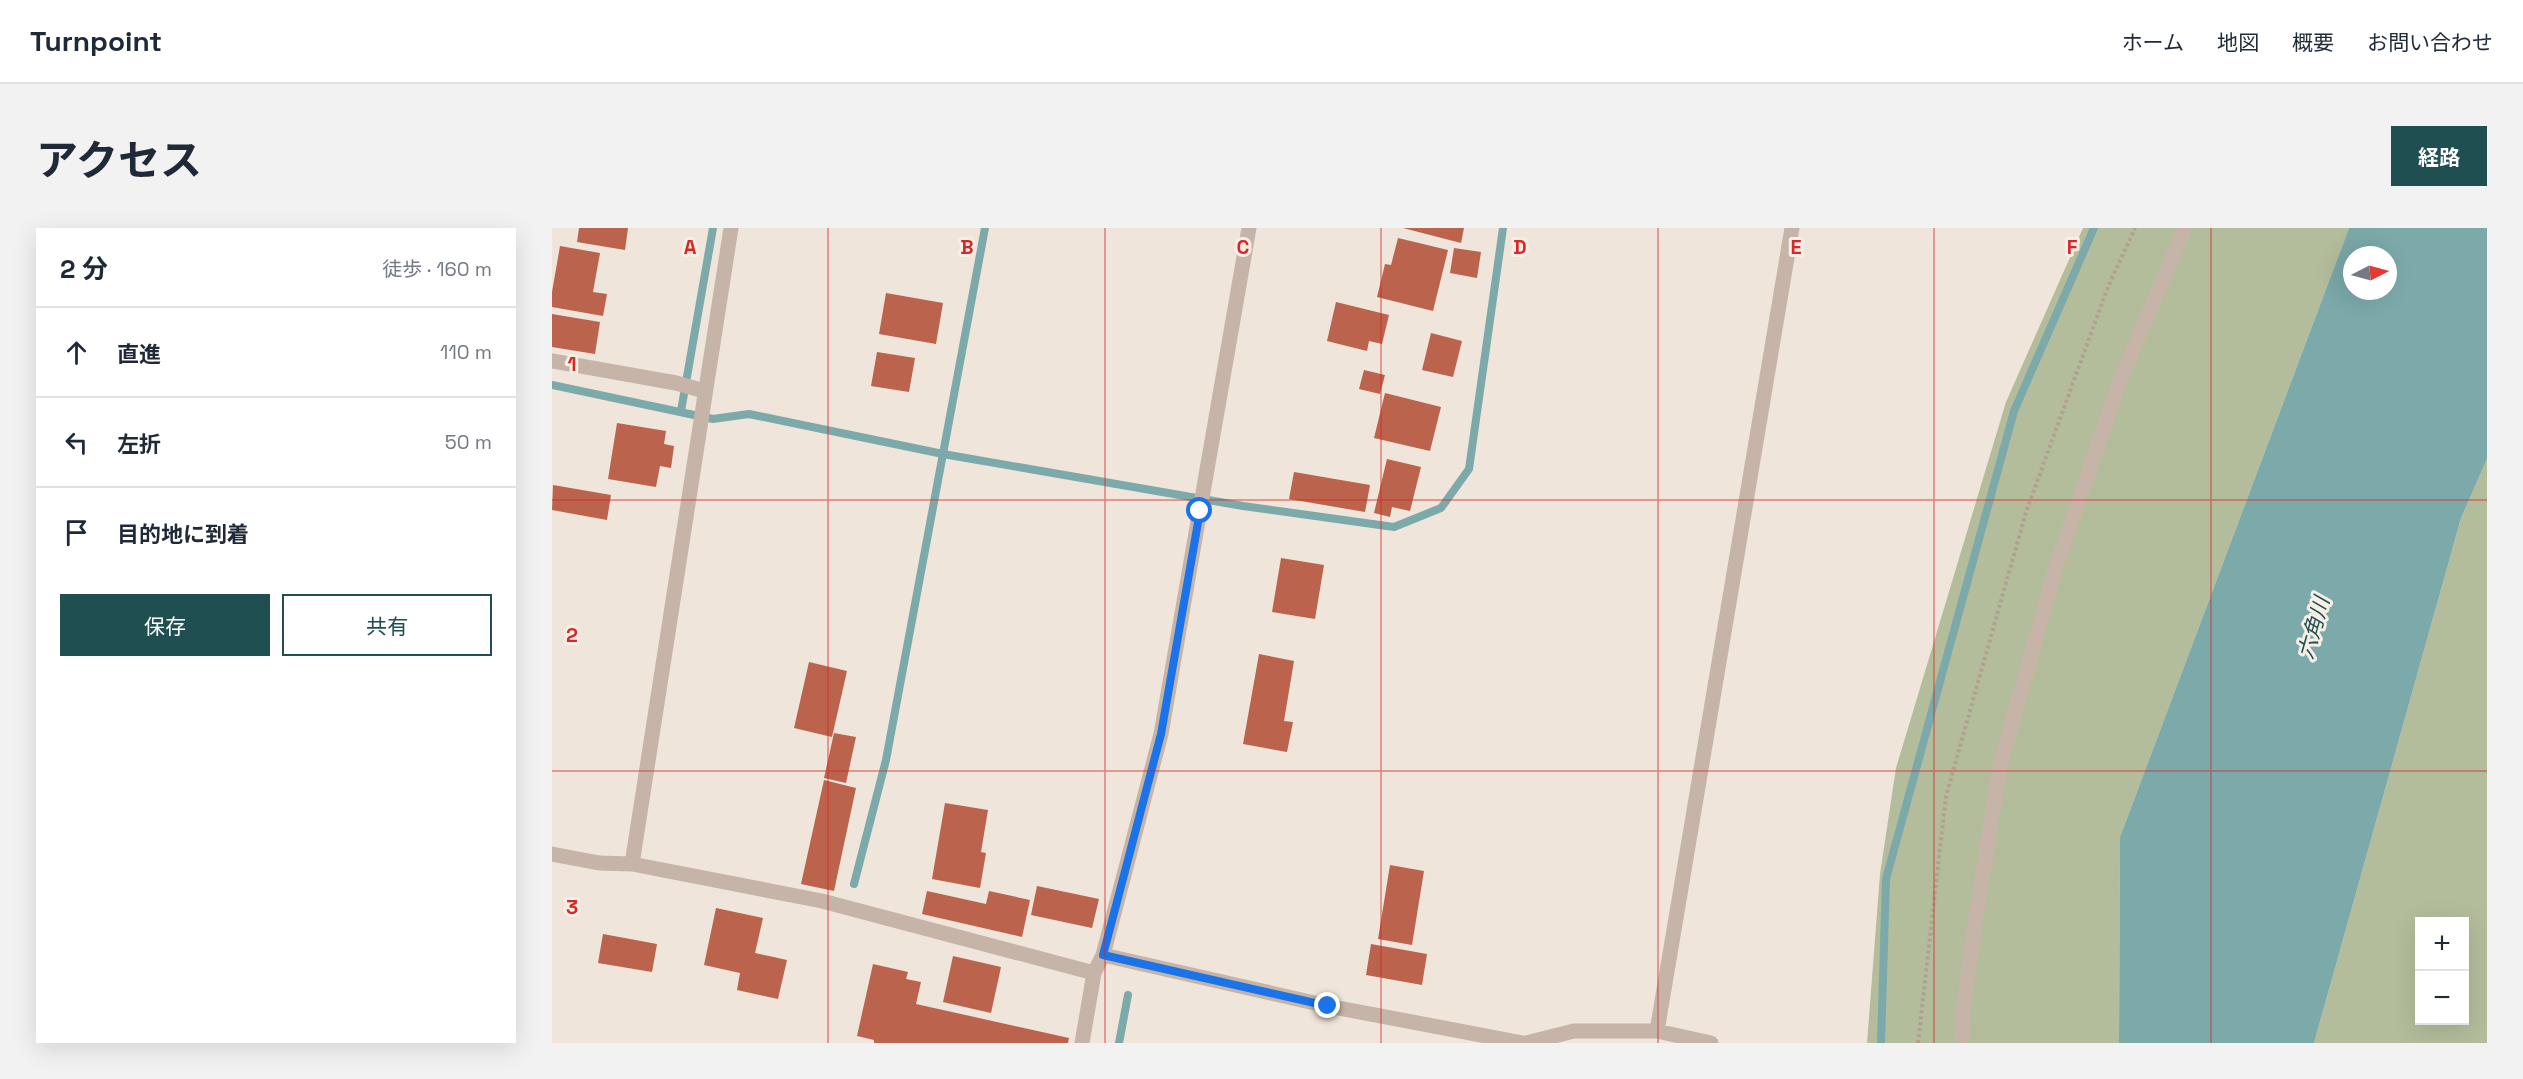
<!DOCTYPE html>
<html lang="ja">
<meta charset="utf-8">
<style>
:root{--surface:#fff;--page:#f2f2f3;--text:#1f2937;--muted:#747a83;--line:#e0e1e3;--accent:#204f51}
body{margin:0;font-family:"Space Grotesk","Noto Sans JP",sans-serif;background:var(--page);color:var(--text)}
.controls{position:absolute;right:18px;bottom:18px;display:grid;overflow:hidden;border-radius:0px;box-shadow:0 6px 24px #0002}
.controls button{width:54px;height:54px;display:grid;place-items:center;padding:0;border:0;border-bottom:2px solid var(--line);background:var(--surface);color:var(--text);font:30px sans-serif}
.compass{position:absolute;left:1791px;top:18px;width:54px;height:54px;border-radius:50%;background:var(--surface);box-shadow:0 6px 24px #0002;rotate:84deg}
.stop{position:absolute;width:18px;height:18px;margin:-14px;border:4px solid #1a73e8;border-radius:50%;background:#fff}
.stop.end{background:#1a73e8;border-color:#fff;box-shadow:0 2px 6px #0008}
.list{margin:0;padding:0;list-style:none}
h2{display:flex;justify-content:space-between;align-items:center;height:78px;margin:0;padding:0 24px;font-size:26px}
h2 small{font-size:20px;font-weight:400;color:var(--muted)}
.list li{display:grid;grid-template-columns:39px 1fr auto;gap:18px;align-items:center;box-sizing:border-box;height:90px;padding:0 24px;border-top:2px solid var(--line)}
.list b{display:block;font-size:22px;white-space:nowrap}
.list em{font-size:20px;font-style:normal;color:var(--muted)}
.actions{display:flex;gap:12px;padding:18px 24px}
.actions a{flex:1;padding:14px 0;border:2px solid var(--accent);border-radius:0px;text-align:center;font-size:21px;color:var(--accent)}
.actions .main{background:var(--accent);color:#fff}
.icon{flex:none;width:33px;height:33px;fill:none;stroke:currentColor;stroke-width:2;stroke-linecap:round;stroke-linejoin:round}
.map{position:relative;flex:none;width:1935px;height:815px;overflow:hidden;border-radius:0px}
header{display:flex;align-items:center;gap:36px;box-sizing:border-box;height:84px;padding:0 30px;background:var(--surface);border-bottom:2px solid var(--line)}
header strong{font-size:28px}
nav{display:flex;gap:33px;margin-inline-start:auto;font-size:21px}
.intro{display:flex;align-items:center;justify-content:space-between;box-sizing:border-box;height:144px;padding:0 36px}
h1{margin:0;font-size:42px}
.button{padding:15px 27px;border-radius:0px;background:var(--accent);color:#fff;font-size:21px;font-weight:700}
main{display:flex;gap:36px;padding:0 36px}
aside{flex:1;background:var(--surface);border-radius:0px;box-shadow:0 6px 24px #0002}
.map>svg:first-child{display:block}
</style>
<header>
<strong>Turnpoint</strong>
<nav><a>ホーム</a><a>地図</a><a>概要</a><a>お問い合わせ</a></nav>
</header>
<div class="intro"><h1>アクセス</h1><a class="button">経路</a></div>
<main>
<aside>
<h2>2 分<small>徒歩 · 160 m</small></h2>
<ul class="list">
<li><svg class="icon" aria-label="ahead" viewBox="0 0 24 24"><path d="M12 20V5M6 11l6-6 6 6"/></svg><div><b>直進</b></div><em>110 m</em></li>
<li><svg class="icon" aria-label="left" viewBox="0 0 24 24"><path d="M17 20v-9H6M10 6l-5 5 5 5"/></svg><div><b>左折</b></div><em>50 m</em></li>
<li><svg class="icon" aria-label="arrive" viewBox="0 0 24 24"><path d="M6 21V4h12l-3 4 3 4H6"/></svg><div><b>目的地に到着</b></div></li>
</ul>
<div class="actions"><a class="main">保存</a><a>共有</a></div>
</aside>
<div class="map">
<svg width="1935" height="815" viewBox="0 0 1935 815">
<rect width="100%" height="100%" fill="#efe5da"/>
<!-- green -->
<path fill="#b3bd9c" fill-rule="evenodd" d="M1531 0H1797L1568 609 1567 815H1315L1328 646 1344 540 1454 174Z
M1935 231V815H1762L1909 290ZM1868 694H1912V792H1868Z"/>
<!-- water -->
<path fill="#7ca9aa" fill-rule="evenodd" d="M1797 0H1935V231L1909 290 1762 815H1567L1568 609ZM1800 27H1836V63H1800Z"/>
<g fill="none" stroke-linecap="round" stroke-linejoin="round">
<!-- stream -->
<path stroke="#7ca9aa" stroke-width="8" d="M0 157 161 191 197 186 391 226 691 278 842 299 889 280 917 241 951 0
M129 183 161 0
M302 656 334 532 433 0
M567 815 576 767
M1329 815 1334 651 1462 183 1542 0"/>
</g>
<!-- building -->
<path fill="#bb634c" d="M27 0H76L73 22 25 14Z
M851 0H912L909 15Z
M846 10 896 22 881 83 825 69 833 36 839 37Z
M8 18 48 25 41 64 55 66 51 88 0 79V64Z
M902 20 929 24 925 50 898 45Z
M334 65 391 75 384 116 327 106Z
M784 74 837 87 830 116 817 113 815 123 775 113Z
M0 86 48 94 43 126 0 119Z
M879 105 910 113 901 149 870 142Z
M325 124 363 130 357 164 319 158Z
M812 142 833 147 828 166 807 161Z
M833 165 889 179 878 223 822 210Z
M65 195 114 203 112 216 122 218 119 240 108 238 104 259 56 251Z
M835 231 869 239 858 283 840 279 838 289 822 285Z
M742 244 818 257 813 284 737 271Z
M1 257 59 267 55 292 0 282Z
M729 330 772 337 763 391 720 384Z
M707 426 742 433 732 493 741 494 735 524 691 516Z
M257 434 295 443 280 509 242 500Z
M282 505 304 509 294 555 272 550Z
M272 552 304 560 282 663 249 656Z
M393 575 436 582 429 624 434 625 428 660 380 651Z
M838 637 872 643 860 717 826 711Z
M485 658 547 671 540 700 479 687Z
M375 663 434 676 437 663 478 672 470 709 370 686Z
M164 680 211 690 203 725 235 732 226 771 185 762 188 745 152 737Z
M51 706 105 716 100 744 46 735Z
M819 716 875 726 870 757 814 747Z
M401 728 449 739 439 785 391 774Z
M321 736 356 744 354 751 369 754 364 776 517 810 516 815H322V812L305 808Z"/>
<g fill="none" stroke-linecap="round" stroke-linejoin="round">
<!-- path -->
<path stroke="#b29f92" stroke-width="4" stroke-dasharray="3 3" stroke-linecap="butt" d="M1366 815 1394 568 1474 284 1556 59 1583 0"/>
<!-- minor -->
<path stroke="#c6b4a8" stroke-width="15" d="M0 133 124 155 152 163
M0 626 47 635 80 636 270 673 542 745
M80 636 179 0
M551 727 776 778 971 815
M1105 803 1240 0
M530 815 542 745 551 727 609 506 697 0
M974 815 1022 803H1105L1159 815
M1410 815 1411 784 1424 688 1448 538 1503 342 1567 155 1633 0"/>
</g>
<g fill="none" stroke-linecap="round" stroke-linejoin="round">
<!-- route -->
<path stroke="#1a73e8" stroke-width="8" d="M648 283 609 506 551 727 776 778"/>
</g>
<!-- grid -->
<path fill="none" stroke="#d62828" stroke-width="1.5" stroke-opacity="0.55" d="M276 0V815M553 0V815M829 0V815M1106 0V815M1382 0V815M1659 0V815M0 272H1935M0 543H1935"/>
<g text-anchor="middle" stroke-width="6" stroke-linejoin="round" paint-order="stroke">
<!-- water labels -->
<g font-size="21" font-style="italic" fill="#204f51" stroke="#f7efe6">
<text transform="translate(1762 400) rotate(-74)" y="7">六角川</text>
</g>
</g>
<g font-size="20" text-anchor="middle" font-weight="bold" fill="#d62828" stroke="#f7efe6" stroke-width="6" stroke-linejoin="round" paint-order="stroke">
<text x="138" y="26">A</text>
<text x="415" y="26">B</text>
<text x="691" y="26">C</text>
<text x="968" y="26">D</text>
<text x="1244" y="26">E</text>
<text x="1520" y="26">F</text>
<text x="20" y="143">1</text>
<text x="20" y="414">2</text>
<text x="20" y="686">3</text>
</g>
</svg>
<div class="controls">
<button>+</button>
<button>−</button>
</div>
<svg class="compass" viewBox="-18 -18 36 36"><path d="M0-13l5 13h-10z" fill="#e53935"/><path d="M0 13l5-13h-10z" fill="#747a83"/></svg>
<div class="stop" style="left:648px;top:283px"></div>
<div class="stop end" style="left:776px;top:778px"></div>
</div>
</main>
